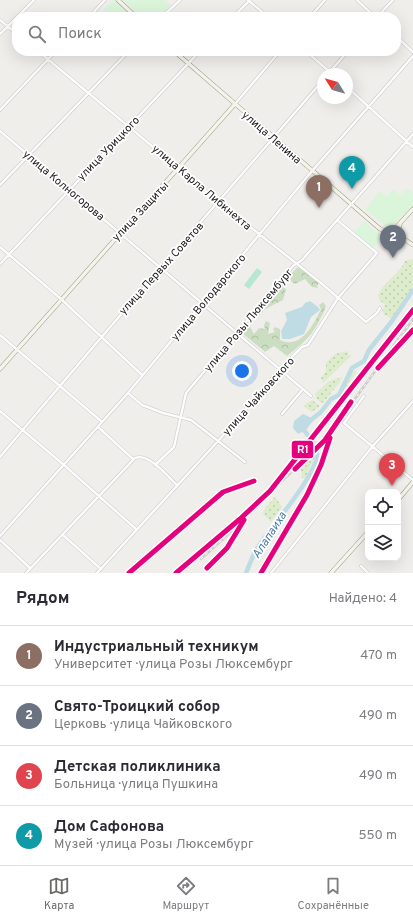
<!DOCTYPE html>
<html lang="ru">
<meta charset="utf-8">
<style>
:root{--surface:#fff;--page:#f2f2f3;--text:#2b2b33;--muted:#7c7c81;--line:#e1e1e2;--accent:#6a6968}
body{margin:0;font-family:Overpass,sans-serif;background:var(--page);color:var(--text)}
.controls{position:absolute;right:12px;bottom:12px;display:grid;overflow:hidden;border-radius:8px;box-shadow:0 4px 16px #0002}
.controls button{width:36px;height:36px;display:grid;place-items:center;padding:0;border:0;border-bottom:1px solid var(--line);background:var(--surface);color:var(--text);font:20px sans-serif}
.compass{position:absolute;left:317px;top:68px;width:36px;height:36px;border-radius:50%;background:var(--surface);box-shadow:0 4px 16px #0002;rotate:307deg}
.you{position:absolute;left:242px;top:371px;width:14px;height:14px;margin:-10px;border:3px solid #fff;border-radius:50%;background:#1a73e8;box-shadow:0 0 0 6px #1a73e833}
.badge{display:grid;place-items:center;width:26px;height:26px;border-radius:50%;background:var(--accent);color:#fff;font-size:13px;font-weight:700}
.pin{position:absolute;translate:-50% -33px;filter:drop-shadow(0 1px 2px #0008)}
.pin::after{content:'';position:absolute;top:21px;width:14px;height:12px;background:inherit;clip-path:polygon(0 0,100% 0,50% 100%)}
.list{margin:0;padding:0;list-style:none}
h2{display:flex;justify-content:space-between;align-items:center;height:52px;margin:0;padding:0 16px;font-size:17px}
h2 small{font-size:13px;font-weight:400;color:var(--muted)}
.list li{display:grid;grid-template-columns:26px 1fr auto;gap:12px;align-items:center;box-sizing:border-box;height:60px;padding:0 16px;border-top:1px solid var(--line)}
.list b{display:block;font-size:15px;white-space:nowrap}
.list p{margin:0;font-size:13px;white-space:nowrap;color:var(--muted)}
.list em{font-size:13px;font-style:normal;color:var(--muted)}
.icon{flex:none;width:22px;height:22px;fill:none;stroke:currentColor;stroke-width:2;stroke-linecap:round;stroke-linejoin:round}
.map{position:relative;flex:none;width:413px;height:573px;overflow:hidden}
.search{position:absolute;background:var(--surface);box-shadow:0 4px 16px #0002;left:12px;right:12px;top:12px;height:44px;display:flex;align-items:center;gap:10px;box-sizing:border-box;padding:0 14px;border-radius:16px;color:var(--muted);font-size:15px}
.sheet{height:292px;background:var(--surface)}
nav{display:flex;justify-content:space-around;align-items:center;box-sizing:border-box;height:56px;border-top:1px solid var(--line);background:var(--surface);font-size:11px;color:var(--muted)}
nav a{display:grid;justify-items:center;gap:2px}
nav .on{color:var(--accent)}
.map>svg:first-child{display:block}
</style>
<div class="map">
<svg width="413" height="573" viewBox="0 0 413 573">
<defs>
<pattern id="grass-dots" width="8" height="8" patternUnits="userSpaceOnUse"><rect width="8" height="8" fill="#ddeccb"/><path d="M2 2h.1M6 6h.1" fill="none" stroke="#bdcaae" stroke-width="1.8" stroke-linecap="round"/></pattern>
<pattern id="forest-crowns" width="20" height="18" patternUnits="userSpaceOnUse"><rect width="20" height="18" fill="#cbdec1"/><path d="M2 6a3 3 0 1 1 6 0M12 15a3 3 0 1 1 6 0" fill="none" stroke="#aebea6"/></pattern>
</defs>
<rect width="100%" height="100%" fill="#f0eeeb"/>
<!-- grass -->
<path fill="url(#grass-dots)" d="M413 259V286L394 317 391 318 385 315 382 311 385 304 380 301 378 295C384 281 399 275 405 261Z
M348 351 349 355H352L323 383 321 378 326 371V363L335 354Z
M356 371V373L343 391 340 388 349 372Z
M342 377 340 382 323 403 317 400 315 394 329 381Z
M312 400 320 406 312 412 303 406Z
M312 456H315L305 478H302L301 470 299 468Z
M275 497 282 507 271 522 263 514 265 508Z"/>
<!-- forest -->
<path fill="url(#forest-crowns)" d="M298 267 319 283 317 286 318 288 312 287 305 279 295 284 291 281 290 275Z
M289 276V281L283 287 286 289 283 300 265 309 256 319V317Z
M323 302 326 306C316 331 308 340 287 356L274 346 265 352 241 332 248 323 254 334 259 328 265 329 264 325 266 321 270 323 268 334 275 332 273 329 275 327 280 329V340C301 350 314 324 321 309L319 305Z"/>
<!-- park -->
<path fill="#daf5da" d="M113 0H115L133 17H109L103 10Z
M123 0H165L172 6 160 17H140Z
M407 188 413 193V206L389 229 365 209 380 191 387 197 393 189 400 195Z
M364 221 382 237 373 248 355 232Z"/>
<!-- pitch -->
<path fill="#b7e6d2" d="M257 268 262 272 249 289 244 285Z"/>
<!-- water -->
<path fill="#bfdbe3" d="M310 301 319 308 320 310 311 317 304 334 290 339H282L281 331 287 320 285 313 302 307 305 303Z
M303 414 314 419 306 430 298 434 293 428 294 421Z"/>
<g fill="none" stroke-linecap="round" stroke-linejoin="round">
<!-- river -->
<path stroke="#bfdbe3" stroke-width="4.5" d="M307 423 321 412 331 399 339 395 352 368 364 361 369 350 392 321 413 290
M246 573C249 566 252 557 256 550 270 528 316 477 317 454 317 443 308 436 302 428"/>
<defs>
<path id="street" d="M248 0 268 17
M357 0 375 17
M89 17 105 0
M162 17 180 0
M233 17 250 0
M310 17 325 0
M377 17 393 0
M0 20 17 34
M0 34 34 0
M396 36 413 52
M38 51 219 202 321 283 366 322 377 313 380 308
M306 51 332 74
M328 74 348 51
M347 87 413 147
M235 104 280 51
M0 110 56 51
M0 131 311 396
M0 185 129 51
M0 247 61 299 142 375
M0 264 200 51
M0 335 101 421
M128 393 142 405 163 413 191 420 245 462
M364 396 344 423 413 480
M0 411 64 465 136 529
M282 414 303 389
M98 427 133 459
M0 457C106 330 215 206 323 80
M155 465 174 447 186 393 293 266 302 260 413 134
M63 535 101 569
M0 536 128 393 312 171 413 56
M0 540 30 568
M361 566 368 573
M26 573 135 458C150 453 167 476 177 485
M97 573 219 440 280 369 302 347 308 345 338 298 377 253 337 220
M271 573 372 447 413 401"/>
<path id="secondary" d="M118 0 136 17
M174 51 380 229 401 237 413 245
M400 225 397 233 400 237
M390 234 413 209
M0 369 235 104
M398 500 413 482
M331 573 368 532"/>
</defs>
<!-- street casing -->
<use href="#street" stroke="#c9c8c7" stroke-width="3.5"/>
<!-- secondary casing -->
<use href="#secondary" stroke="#999a82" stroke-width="4.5"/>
<!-- street -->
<use href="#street" stroke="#fdfcfc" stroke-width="2.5"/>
<!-- secondary -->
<use href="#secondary" stroke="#f4f4ed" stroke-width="3.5"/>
<defs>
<path id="rail" d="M401 343 413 330
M260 502 325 440 413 319
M201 559 236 527 258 504
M207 568 227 548 238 528
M129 573 223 492 254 481
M261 573 307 495 321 465 330 438"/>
</defs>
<!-- rail casing -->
<use href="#rail" stroke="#ccc" stroke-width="2.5"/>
<!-- rail -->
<use href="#rail" stroke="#fff" stroke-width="1" stroke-dasharray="3" stroke-linecap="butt"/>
<defs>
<path id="rail-1" d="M378 368 413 330
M295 469 325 440 351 402
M207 568 227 548 244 520
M129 573 223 492 254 481
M176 573 240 519 270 491 413 310
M261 573 307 495 321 465 330 438"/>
</defs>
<!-- rail-1 casing -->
<use href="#rail-1" stroke="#fff" stroke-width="8"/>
<!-- rail-1 -->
<use href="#rail-1" stroke="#e5007d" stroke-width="5"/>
</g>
<g text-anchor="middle" stroke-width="3.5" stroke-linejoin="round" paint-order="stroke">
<!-- street labels -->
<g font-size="11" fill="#222" stroke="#fff">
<text transform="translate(272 137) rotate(41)" y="4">улица Ленина</text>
<text transform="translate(108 148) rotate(-46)" y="4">улица Урицкого</text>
<text transform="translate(64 185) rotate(40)" y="4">улица Колногорова</text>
<text transform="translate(202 187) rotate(40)" y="4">улица Карла Либкнехта</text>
<text transform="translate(140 211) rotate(-47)" y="4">улица Защиты</text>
<text transform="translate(161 268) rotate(-48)" y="4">улица Первых Советов</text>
<text transform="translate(208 297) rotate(-50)" y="4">улица Володарского</text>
<text transform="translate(248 320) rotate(-50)" y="4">улица Розы Люксембург</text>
<text transform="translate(258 396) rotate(-48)" y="4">улица Чайковского</text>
</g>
<!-- water labels -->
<g font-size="12" font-style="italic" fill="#4a7aab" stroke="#fff">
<text transform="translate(269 535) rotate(-57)" y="4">Алапаиха</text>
</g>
</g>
<rect stroke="#fff" stroke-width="1.5" x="291" y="440" width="23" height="19" rx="4" fill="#e5007d"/>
<g font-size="11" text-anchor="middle" font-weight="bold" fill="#fff">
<text x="303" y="453">R1</text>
</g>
</svg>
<div class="controls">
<button><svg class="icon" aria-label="locate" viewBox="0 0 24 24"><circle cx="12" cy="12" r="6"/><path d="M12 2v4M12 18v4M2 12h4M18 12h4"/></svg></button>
<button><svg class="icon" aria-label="layers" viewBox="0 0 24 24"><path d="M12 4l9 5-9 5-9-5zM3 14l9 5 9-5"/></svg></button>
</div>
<svg class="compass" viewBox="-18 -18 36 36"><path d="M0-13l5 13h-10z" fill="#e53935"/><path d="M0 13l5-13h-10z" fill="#7c7c81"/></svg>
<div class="you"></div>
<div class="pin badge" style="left:319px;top:208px;background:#8d6e63">1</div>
<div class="pin badge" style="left:393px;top:258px;background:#6b7280">2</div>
<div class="pin badge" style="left:392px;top:486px;background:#e0444e">3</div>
<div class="pin badge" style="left:352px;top:189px;background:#0f9aa8">4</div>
<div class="search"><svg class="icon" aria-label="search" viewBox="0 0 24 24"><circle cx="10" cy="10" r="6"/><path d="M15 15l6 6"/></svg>Поиск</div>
</div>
<section class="sheet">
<h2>Рядом<small>Найдено: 4</small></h2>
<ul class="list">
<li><span class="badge" style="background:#8d6e63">1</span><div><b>Индустриальный техникум</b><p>Университет · улица Розы Люксембург</p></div><em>470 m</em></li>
<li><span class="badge" style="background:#6b7280">2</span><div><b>Свято-Троицкий собор</b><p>Церковь · улица Чайковского</p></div><em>490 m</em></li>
<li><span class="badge" style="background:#e0444e">3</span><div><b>Детская поликлиника</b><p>Больница · улица Пушкина</p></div><em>490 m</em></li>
<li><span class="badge" style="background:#0f9aa8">4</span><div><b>Дом Сафонова</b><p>Музей · улица Розы Люксембург</p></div><em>550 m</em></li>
</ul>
</section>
<nav>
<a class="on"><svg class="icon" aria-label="map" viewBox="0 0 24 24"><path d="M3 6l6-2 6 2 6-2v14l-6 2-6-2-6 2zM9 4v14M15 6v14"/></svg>Карта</a>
<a><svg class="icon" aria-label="directions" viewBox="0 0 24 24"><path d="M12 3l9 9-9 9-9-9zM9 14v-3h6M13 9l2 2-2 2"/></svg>Маршрут</a>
<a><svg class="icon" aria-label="saved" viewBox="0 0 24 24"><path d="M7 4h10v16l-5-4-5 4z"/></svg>Сохранённые</a>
</nav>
